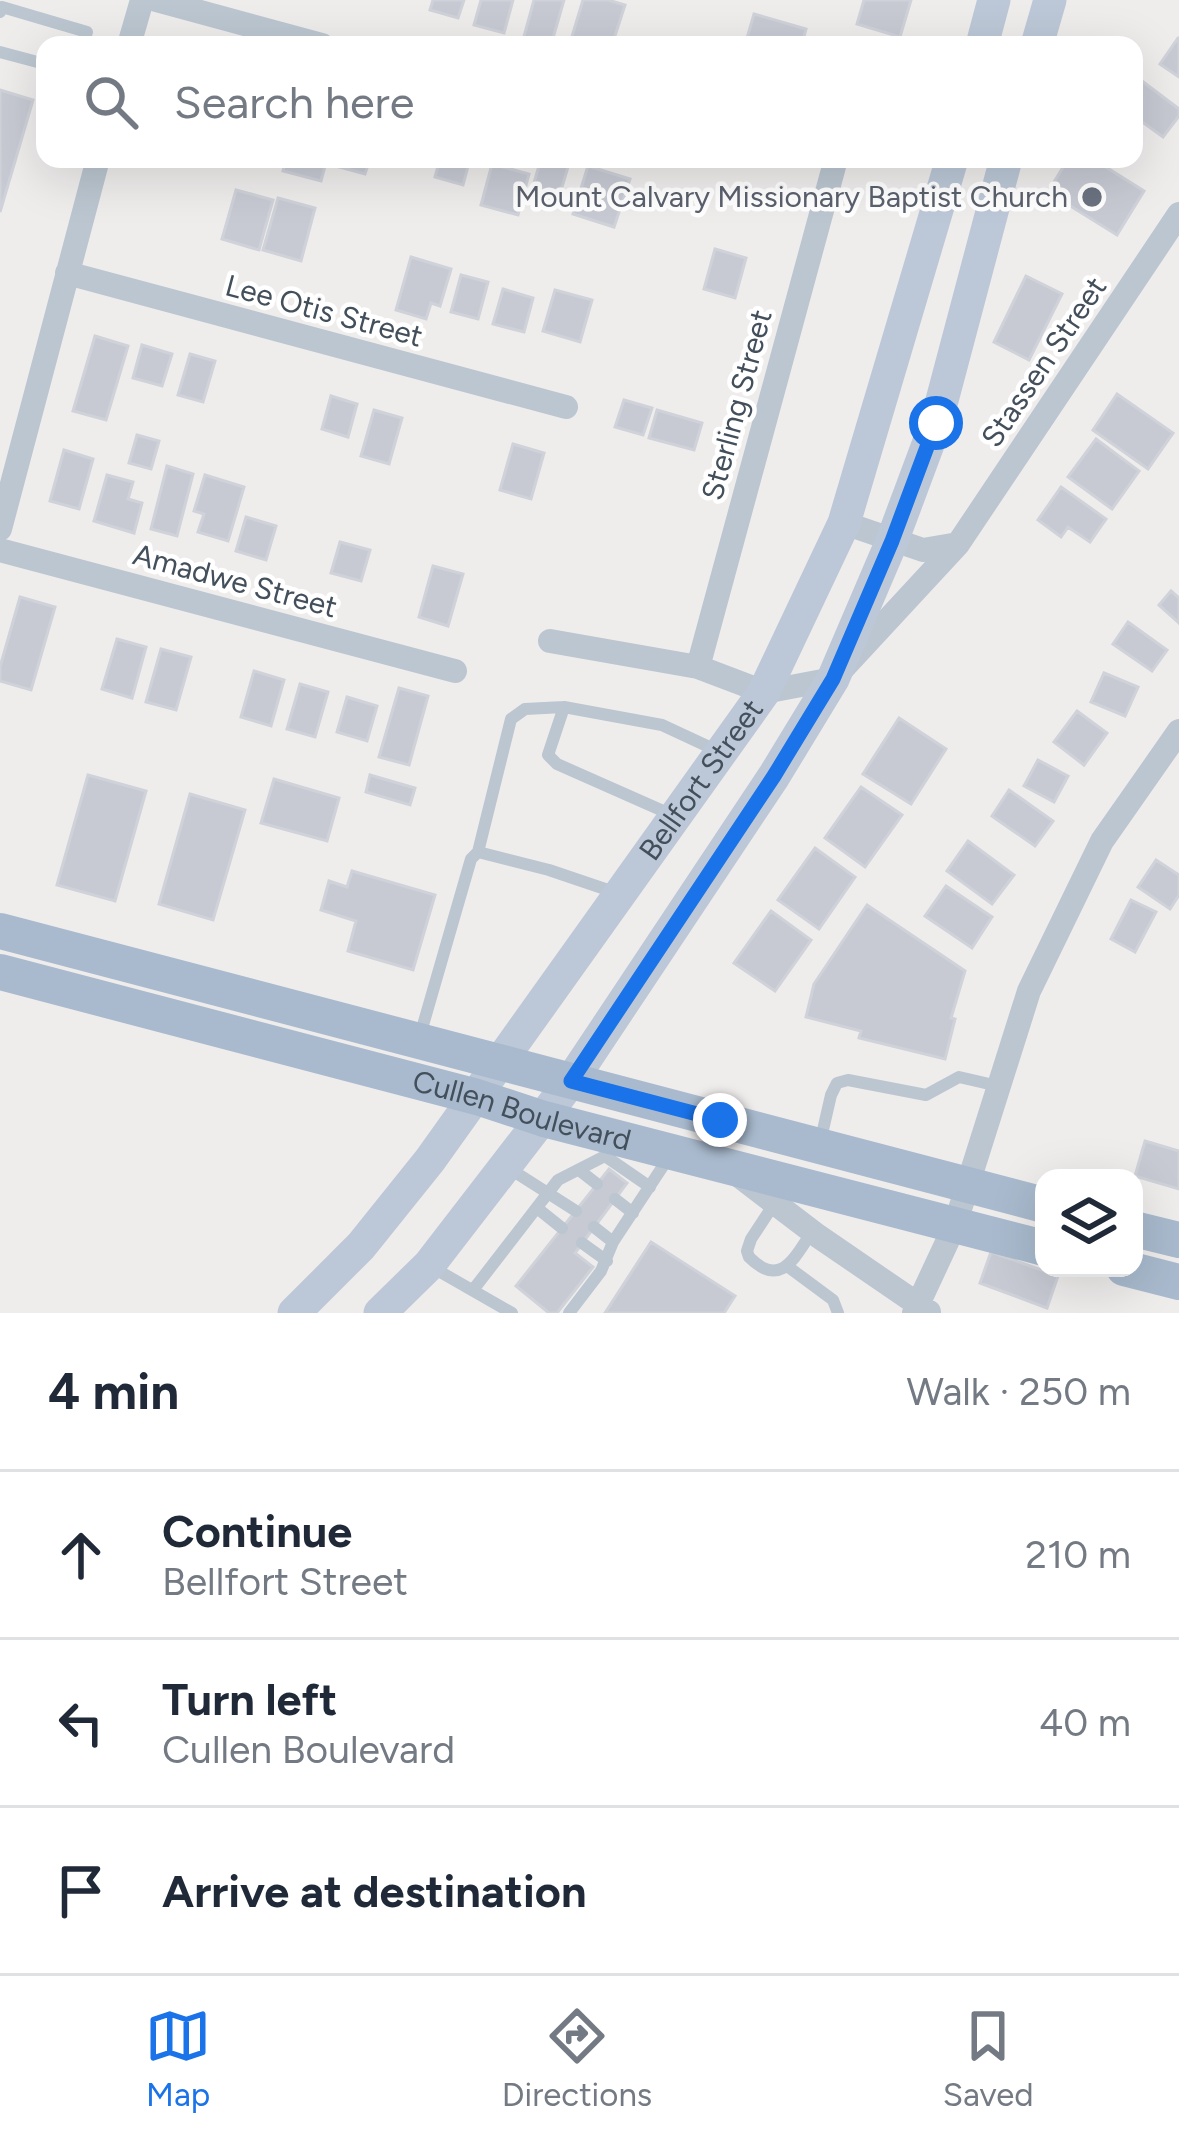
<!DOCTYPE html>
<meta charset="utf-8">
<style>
:root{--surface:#fff;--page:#f2f2f3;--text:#1f2937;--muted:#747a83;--line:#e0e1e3;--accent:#1a73e8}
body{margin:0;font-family:Figtree,sans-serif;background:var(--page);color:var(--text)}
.controls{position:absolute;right:36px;bottom:36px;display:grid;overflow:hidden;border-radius:24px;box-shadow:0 12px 48px #0002}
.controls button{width:108px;height:108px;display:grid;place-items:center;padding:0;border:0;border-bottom:3px solid var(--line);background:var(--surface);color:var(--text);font:60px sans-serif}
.stop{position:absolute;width:36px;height:36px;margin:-27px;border:9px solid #1a73e8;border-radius:50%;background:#fff}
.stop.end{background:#1a73e8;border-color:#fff;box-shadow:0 3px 12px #0008}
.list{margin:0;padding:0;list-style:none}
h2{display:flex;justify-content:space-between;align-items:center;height:156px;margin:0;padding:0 48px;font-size:51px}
h2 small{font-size:39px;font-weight:400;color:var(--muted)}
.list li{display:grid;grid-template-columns:78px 1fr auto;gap:36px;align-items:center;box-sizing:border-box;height:168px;padding:0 48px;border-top:3px solid var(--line)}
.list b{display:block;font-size:45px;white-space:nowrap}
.list p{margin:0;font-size:39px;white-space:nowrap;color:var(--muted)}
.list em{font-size:39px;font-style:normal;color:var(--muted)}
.icon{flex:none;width:66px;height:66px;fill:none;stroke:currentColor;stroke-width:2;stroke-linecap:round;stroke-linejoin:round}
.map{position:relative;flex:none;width:1179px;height:1313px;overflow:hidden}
.search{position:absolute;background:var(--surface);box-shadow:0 12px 48px #0002;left:36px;right:36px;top:36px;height:132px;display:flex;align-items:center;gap:30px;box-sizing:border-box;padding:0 42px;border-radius:24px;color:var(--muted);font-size:45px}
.sheet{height:660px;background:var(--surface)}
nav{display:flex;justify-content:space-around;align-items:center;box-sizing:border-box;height:168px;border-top:3px solid var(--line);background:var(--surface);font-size:33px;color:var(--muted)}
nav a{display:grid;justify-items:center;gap:6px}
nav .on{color:var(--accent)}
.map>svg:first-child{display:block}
</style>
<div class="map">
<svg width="1179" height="1313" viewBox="0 0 1179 1313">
<rect width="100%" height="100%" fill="#efecec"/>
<!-- building -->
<path fill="#c7cad3" stroke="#cfd2d9" stroke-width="3" d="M433 0H464L458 18 430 10Z
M481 0H513L504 33 474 25Z
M534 0H564L551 45 523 40Z
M583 0H608L625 5 612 45 570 43Z
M864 0H911L900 37 857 24Z
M754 14 806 29 802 45H745Z
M1178 38H1179V77L1160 64Z
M1134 75 1179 109V116L1163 137 1134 116Z
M0 90 33 100 0 212Z
M286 159H327L321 181 283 171Z
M341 159H370L365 174 339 167Z
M440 159H470L463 185 435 177Z
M541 159 570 160 558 201 531 193Z
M1068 159H1093L1144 191 1117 235 1048 192Z
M492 164 529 174 518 215 481 205Z
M588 166 630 179 614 227 573 214Z
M236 190 273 200 259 250 222 239Z
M278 198 315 208 301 261 263 250Z
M715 249 746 258 735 298 704 289Z
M411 257 451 269 440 306 431 303 426 319 396 310Z
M461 275 488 282 478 319 451 312Z
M1026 276 1062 294 1029 360 994 342Z
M503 289 533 298 524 332 493 324Z
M555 290 592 300 580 342 543 331Z
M95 336 128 346 106 420 73 411Z
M142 345 172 354 162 386 133 378Z
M190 354 215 361 203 402 178 395Z
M1117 394 1173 433 1148 469 1093 430Z
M331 396 357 404 348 437 322 429Z
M624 400 652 408 643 435 615 427Z
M374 410 402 418 389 464 361 456Z
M657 410 702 423 694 450 649 438Z
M137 435 159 441 151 469 129 463Z
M1096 439 1139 471 1112 509 1068 477Z
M513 444 544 453 531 499 500 490Z
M64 450 93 459 79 509 50 501Z
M167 466 193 474 177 536 151 529Z
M107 475 133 482 128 499 142 503 134 533 94 521Z
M205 475 244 487 228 541 198 532 204 514 194 511Z
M1061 487 1106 519 1090 542 1068 527 1061 537 1038 520Z
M246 517 276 526 266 560 236 551Z
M340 542 370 550 361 581 331 573Z
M433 566 463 574 448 626 419 617Z
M1171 591 1179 598V623L1159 605Z
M20 597 55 607 31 690 0 681V667Z
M1128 622 1167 650 1152 671 1113 644Z
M117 639 146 647 132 698 102 689Z
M161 649 191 657 176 710 146 702Z
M254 671 284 680 271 726 241 717Z
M1104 673 1138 687 1125 716 1091 702Z
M300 684 328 692 315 737 287 729Z
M399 688 428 696 409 765 379 757Z
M347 697 377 706 367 741 337 732Z
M1077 711 1107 733 1084 765 1054 742Z
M899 718 946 749 911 804 863 774Z
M1038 760 1068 776 1054 802 1024 786Z
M88 775 146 791 115 901 57 885Z
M370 775 415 788 410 805 366 792Z
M274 779 339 798 327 841 261 823Z
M861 787 902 815 865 867 825 838Z
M1009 790 1053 821 1035 846 992 816Z
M190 794 245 810 213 920 159 904Z
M968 841 1014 875 992 904 947 871Z
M815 848 855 877 819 929 778 900Z
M1156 860 1179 875V895L1170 909 1138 887Z
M352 871 435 895 413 970 348 951 356 921 321 910 329 881 347 887Z
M946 886 992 917 972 948 925 916Z
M1131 900 1156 912 1135 952 1111 939Z
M867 905 965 971 951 1018 955 1019 945 1059 859 1038 861 1031 806 1017 814 984Z
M771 911 811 940 775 991 734 963Z
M1145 1141 1179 1151V1189L1135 1176Z
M609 1169 627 1183 575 1253 593 1267 557 1313H549L516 1286Z
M651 1242 735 1296 724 1313H605Z
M991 1252 1058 1276 1047 1308 980 1283Z"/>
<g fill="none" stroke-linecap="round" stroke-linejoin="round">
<!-- lane -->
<path stroke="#bbc6d0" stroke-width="12" d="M0 12 2 7 87 32 83 45
M0 52 45 64
M670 814 557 764 548 755 564 707 662 725 720 752
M478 852 511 719 525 709 564 707
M419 1039 471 859 478 852 549 870 614 892
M820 1143 831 1095 837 1083 848 1080 926 1095 959 1077 998 1086
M605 1156 650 1187
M507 1167 576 1211
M579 1170 597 1184
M615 1199 633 1213
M774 1204 751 1239 747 1251 749 1257C781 1289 794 1258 812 1232
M537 1208 562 1228
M594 1227 613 1242
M582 1243 607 1261
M430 1266 512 1313
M787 1266 833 1300 838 1313
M473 1290 558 1180 605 1156 615 1142
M569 1313 601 1271 613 1242 669 1157"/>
<!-- street -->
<path stroke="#bbc6d0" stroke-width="24" d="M156 0 322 45
M129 45 142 0
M67 273 566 407
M844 523 923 550 958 544
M0 529 98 159
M0 550 455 671
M550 641 698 667 764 692 833 679 958 544 1179 214
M698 667 836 159
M738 1175 818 1236 929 1312
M914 1313 955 1225 1029 991 1102 841 1179 731"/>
<!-- secondary -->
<g stroke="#bcc8d7" stroke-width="33">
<path d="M982 45 994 0"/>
<path d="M1037 45 1050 0"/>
<path id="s1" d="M294 1313 361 1246 430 1160 764 692 844 523 952 159"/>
<path d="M380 1313 429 1265 571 1081 774 776 833 679 892 541 936 423 1006 159"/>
</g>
<!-- primary -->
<g stroke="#a9bace" stroke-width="36">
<path d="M0 931 1044 1205"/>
<path id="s2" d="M0 972 477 1097 544 1119 1044 1248"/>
<path d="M1134 1229 1179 1240"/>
<path d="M1124 1268 1179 1282"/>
</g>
</g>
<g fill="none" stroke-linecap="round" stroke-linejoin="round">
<!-- route -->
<path stroke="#1a73e8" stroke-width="15" d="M720 1120 571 1081 774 776 833 679 892 541 936 423"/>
</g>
<!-- markers -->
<circle fill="#6b7280" stroke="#fff" stroke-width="4.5" cx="1092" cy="197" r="12"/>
<g text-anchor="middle" stroke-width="9" stroke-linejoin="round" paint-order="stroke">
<!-- worship labels -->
<g font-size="30" fill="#5b616d" stroke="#fff" text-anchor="end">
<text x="1068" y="207">Mount Calvary Missionary Baptist Church</text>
</g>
<!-- street labels -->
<g font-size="30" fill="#434f5b" stroke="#fff">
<text transform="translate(324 311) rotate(15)" y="10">Lee Otis Street</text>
<text transform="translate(1044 362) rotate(-56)" y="10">Stassen Street</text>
<text transform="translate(737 405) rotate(-75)" y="10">Sterling Street</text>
<text transform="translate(235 581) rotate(15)" y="10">Amadwe Street</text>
<text dy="10" stroke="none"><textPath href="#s1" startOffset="672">Bellfort Street</textPath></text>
<text dy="10" stroke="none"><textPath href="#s2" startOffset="540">Cullen Boulevard</textPath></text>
</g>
</g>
</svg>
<div class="controls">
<button><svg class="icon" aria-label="layers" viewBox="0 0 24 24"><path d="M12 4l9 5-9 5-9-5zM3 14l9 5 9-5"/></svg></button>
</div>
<div class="stop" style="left:936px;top:423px"></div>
<div class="stop end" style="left:720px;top:1120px"></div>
<div class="search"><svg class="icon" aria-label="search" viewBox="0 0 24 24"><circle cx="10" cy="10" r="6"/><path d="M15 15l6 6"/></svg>Search here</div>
</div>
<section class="sheet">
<h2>4 min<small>Walk · 250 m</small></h2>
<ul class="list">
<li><svg class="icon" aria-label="ahead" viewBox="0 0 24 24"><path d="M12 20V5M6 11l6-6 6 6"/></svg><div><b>Continue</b><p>Bellfort Street</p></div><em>210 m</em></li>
<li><svg class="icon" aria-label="left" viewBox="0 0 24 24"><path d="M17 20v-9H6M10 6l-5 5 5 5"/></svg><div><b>Turn left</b><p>Cullen Boulevard</p></div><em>40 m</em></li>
<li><svg class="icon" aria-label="arrive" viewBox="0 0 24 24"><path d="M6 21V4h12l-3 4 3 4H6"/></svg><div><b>Arrive at destination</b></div></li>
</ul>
</section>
<nav>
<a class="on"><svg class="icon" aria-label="map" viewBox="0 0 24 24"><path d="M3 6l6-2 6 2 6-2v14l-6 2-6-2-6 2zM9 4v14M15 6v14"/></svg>Map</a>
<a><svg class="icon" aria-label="directions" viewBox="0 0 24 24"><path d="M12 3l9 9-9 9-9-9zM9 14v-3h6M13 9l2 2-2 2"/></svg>Directions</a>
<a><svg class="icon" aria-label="saved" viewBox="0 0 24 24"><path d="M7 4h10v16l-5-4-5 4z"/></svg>Saved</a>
</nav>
